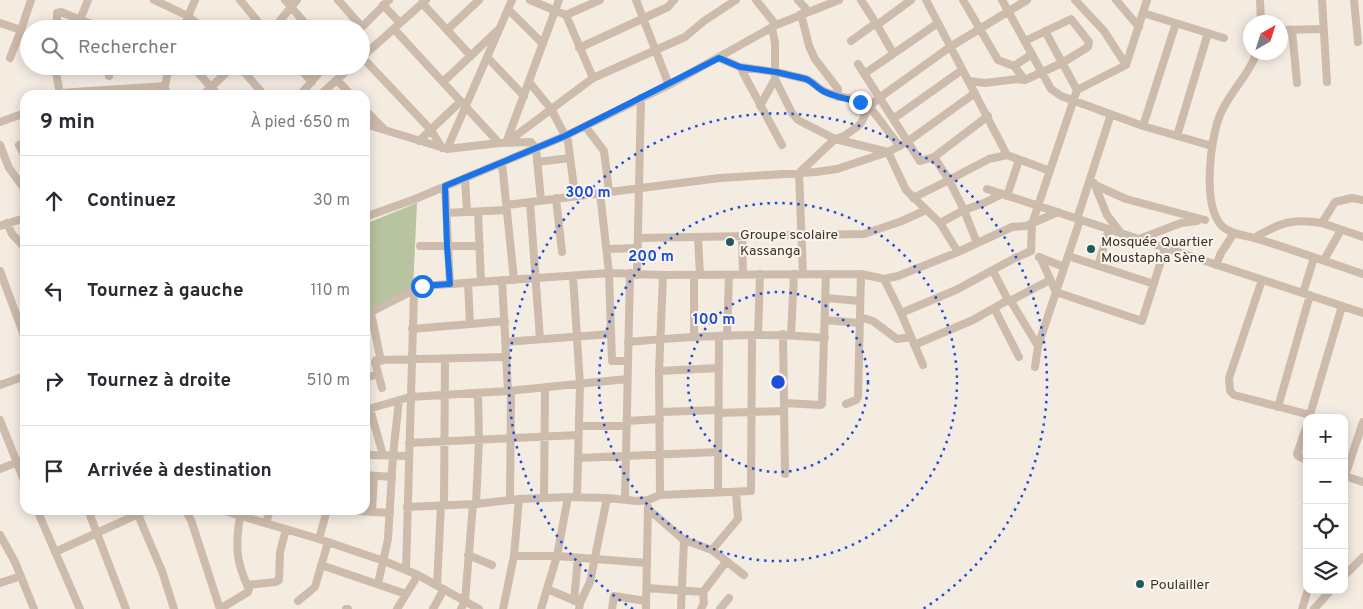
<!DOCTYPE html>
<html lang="fr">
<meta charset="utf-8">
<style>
:root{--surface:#fff;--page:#f2f2f3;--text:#2b2b33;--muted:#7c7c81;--line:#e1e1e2}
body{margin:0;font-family:Overpass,sans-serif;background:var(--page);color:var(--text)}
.controls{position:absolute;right:15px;bottom:15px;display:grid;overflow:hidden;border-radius:10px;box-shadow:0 2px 12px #0003}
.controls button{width:45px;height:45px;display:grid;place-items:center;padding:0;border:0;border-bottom:1px solid var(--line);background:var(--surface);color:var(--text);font:25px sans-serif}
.compass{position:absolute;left:1243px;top:15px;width:45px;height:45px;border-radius:50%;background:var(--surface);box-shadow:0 2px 12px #0003;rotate:39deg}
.stop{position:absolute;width:15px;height:15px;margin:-11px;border:4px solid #1a73e8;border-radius:50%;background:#fff}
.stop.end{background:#1a73e8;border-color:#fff;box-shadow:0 1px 5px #0008}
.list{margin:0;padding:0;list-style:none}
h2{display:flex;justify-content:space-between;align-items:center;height:65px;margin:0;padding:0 20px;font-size:21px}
h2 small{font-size:16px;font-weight:400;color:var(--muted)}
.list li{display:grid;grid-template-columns:32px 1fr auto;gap:15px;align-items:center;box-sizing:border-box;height:90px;padding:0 20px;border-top:1px solid var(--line)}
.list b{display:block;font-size:19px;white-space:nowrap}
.list em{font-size:16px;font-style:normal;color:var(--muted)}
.icon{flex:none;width:28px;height:28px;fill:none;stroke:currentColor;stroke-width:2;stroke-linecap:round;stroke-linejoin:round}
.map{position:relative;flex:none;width:1363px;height:609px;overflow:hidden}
.search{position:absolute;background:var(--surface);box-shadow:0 2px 12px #0003;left:20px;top:20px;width:350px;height:55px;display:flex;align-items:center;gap:12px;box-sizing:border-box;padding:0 18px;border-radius:28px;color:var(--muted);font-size:19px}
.panel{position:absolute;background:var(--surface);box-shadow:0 2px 12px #0003;left:20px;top:90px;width:350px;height:425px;border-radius:15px}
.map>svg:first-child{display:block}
</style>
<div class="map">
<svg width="1363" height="609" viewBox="0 0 1363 609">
<rect width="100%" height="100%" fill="#f4ebe1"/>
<!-- green -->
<path fill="#b8c4a0" d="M417 203 413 289 365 313V224Z"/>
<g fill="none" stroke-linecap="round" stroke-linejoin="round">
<!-- minor -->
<path stroke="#cdbbac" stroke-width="8" d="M154 0 188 16 203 29
M240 0 264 29
M285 0 310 29
M338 0 362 27
M530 0 566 15 593 78
M559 0 506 143 593 78 685 37 704 21 736 0
M636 0 669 85
M756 0 776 25
M798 0 808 11
M861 0 877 25 911 0
M926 0 1007 155
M963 0 998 60 1014 66 1025 80
M1002 0 1051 89 1061 96 1143 126 1212 146
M1075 0 1104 31 1126 65
M1116 0 1139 27
M1260 0 1261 22
M1322 0 1327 82
M1354 0 1358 42
M422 3 471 56
M383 5 400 23
M508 9 543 44
M1143 13 1224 38
M801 14 809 46 815 59 838 89V97
M566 15 600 0
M80 20 88 0
M0 23 21 30 10 58
M877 25 893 53
M57 29V13L61 12 104 29
M72 29 74 18
M183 29 195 0
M273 29 297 0
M360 29 389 0
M394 29 499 143
M21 30 31 0
M447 30 479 0
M1280 30 1323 29
M1292 30 1297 83
M1045 31 1077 90
M851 41 876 23
M579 48 668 7 674 0
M1257 52C1249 76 1229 92 1220 115 1210 139 1202 206 1222 226 1231 235 1246 235 1258 239 1293 250 1328 262 1363 274
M362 57 431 130 442 148
M487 57 524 96
M361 58 426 0
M719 58 740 67 776 72 806 79C814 82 818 89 826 92 839 98 860 97 870 108 881 120 889 134 900 146
M858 64 920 161 934 157 988 116
M55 66 60 95
M192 66 218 95
M239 66 264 95
M298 66 312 82
M1014 66 1032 54
M740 67 782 145
M864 74 938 23
M109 76V66
M775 79 792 113 798 120 835 139 888 152
M337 80 351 95
M969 81 985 83 1017 79 1025 80 1062 63 1088 47 1089 42 1071 19 1025 41
M443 82 497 31
M529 82 551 109 568 141 575 196
M60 93 165 86
M166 95 165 86 169 66
M203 95 233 66
M300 95 325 66
M320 95 352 66
M760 106 775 79V43L772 28
M365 110 383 128
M893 119 962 70
M0 122 25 113
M365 124 447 149 499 143 531 142 536 149 541 200
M585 126 604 151 609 191
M1143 126 1176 23
M1177 136 1208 33
M419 141 461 101
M0 145 9 168 25 190
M19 145 25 157
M447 149 512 0
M888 152 906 190 940 223 958 252
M934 157 949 180 989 159 1007 155 1050 171
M537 162 570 158
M502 163 514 280
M465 178 467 212
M1094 183 1107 215 1120 232
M1095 185 1126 199 1205 220
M445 186 450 284
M987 189 1363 313
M600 193 609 273 612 361H628
M1007 196 1019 160
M556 198 562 252
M913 198 949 180 964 210 984 203 1002 194
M530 202 540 339
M507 205 720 178 816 172 837 169 888 152 907 142 975 93
M478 212 481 282
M446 213 507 210
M365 217 415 199 565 136 669 85 776 25 839 0
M1077 219 1111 114
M7 223 12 234 25 248
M940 223 964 210 977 243
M1322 223 1363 237
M0 226 25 218
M698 237 700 275
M742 237 743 274
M638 238 864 234 902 221 926 210
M1254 238C1280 223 1291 218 1322 223L1335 202 1352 198 1363 200
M1139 239 1181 223 1197 221
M420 246H480
M607 249 638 248
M1031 251 1032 224 1077 90 1126 65 1147 0
M1068 256 1154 284
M1039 257 1064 267
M1041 259 1056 292 1142 321 1165 248
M1324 260 1341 230
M1216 265 1221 253 1234 233
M1098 266 1109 229
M0 271 25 338
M993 271 1008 300 1012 303 1038 346
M803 274 799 173 835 139 844 136 857 127 861 123 869 107 879 98 950 47 1027 0
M637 275 641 98
M573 276 580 384 577 497
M884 279 901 313 923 365
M502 280 508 391
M1262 280 1229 378 1230 391 1234 395 1310 415
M468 283 470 324
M1303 293 1314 258
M826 298 860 301
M1010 301 1050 280
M994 308 1019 357
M371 313 381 361
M901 313 956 290 1015 258 1031 251
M365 315 422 286 609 273 663 275 861 274 884 279 898 276 958 252 1012 227 1026 226 1058 212
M860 317 873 321 897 339 911 337
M825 320 859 323
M412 329 505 321
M783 334 785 474
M758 335 760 274
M791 335 794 274
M727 336 729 275
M694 337V275
M506 342 611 334
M628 342C693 336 760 332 825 338
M914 345 973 320 1008 300
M1035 367 1038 346 1080 220
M659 371 719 368
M365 378 378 374
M0 385 25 376
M382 388 375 362 376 360 506 357
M784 403 821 405 822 404 826 274
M846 404 856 400 858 397 861 274
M1278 407 1310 295
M370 409 383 455
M365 410 410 397 508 391 627 379
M660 412 719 410
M719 413 784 411
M1309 418 1342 306
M0 420 25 483
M627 421 660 419
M1307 425 1297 454 1298 456 1307 460
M579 426H627
M409 443 579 435
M367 455 409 456
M578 458 718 452
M0 469 25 459
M365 475 392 477
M1345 476 1363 482
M1344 479 1363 422
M718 492 719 336
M660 495 659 371 663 275
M544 498 545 387
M625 499 630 273
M510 500 511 391
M476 504 479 440 478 393
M444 505 445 359
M407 507 476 504 519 499 568 497 607 498 637 501 648 500 660 495 751 491 752 335
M648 509 684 540 712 550 744 575
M37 510 80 609
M88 510 126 609
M136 510 162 571 174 609
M185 510 191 520 220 609
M221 510 319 539 384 561 418 575 479 609
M341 510 390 513
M372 512 374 476
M266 523 270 510
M0 535 15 562 34 609
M319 539 327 510
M712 550 738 519 736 492
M55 552 147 510
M468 555 492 565
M514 556H557L647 563
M321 565 406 594
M406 570 414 291
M1344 576 1363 557
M0 583 21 576
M378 584 388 539 393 455 399 400
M247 585 276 582 279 580 280 552 286 529
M437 585 441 505
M647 588 703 592
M547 589 578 602
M298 601 315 587 328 542
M574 601 578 558
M220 609 248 592 249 589C236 562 235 546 240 517
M346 609H348
M397 609 418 575
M433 609 444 589
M461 609 465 601 473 504
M503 609 514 556 519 499
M541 609 557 556 568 497
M579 609 580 603 590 582 607 498
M612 609 614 596 646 601
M646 609 648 507
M681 609 684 540
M701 609 704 603 703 592 726 562
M720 609 729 598
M1302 609 1308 590
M1314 609 1331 590"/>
</g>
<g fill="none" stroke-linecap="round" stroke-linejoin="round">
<!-- route -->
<path stroke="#1a73e8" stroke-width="6" d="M422 286 450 284 447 246 445 186 565 136 719 58 740 67 776 72 806 79C813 82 817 88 823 91 834 97 848 99 860 102"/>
</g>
<!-- distance rings -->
<g fill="none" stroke="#1d4ed8" stroke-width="2.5" stroke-dasharray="2.5 5">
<circle cx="778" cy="382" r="90"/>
<circle cx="778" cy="382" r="179"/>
<path d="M633 609A269 269 0 1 1 923 609"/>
</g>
<!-- markers -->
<g fill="#1f5a5e" stroke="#fbf5ee" stroke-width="2">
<circle cx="730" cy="242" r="5"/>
<circle cx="1091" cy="249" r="5"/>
<circle cx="1140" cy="584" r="5"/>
</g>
<g text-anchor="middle" stroke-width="4" stroke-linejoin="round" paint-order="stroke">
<!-- poi labels -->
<g font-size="14" fill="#3b302b" stroke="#fbf5ee" text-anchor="start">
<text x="740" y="239">Groupe scolaire<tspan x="740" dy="16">Kassanga</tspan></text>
<text x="1101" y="246">Mosquée Quartier<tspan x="1101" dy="16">Moustapha Sène</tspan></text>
<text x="1150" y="589">Poulailler</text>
</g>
</g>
<circle cx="778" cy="382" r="8" fill="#1d4ed8" stroke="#fbf5ee" stroke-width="2.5"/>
<g font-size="15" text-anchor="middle" font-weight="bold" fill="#1d4ed8" stroke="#fbf5ee" stroke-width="4" stroke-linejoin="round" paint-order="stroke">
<text x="588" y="197">300 m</text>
<text x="651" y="261">200 m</text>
<text x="714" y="324">100 m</text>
</g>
</svg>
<div class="controls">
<button>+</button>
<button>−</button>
<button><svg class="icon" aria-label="locate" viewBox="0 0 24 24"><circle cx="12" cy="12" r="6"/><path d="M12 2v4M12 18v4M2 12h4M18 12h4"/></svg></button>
<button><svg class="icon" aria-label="layers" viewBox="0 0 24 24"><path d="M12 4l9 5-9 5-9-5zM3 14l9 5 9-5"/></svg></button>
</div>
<svg class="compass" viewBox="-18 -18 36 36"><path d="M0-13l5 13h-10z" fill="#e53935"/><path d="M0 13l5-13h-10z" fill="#7c7c81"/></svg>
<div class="stop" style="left:422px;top:286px"></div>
<div class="stop end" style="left:860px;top:102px"></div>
<div class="search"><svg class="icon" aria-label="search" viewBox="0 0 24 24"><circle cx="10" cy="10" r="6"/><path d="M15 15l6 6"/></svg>Rechercher</div>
<section class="panel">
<h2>9 min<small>À pied · 650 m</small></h2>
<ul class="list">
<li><svg class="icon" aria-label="ahead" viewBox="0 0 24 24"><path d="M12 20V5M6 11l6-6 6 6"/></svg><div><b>Continuez</b></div><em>30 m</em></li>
<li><svg class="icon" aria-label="left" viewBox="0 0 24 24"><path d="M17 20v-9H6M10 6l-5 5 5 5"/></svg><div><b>Tournez à gauche</b></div><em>110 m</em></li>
<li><svg class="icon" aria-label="right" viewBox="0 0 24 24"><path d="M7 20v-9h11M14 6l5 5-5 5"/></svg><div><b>Tournez à droite</b></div><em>510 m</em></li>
<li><svg class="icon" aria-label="arrive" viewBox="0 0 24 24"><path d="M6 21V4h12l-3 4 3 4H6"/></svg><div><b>Arrivée à destination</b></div></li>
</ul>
</section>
</div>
